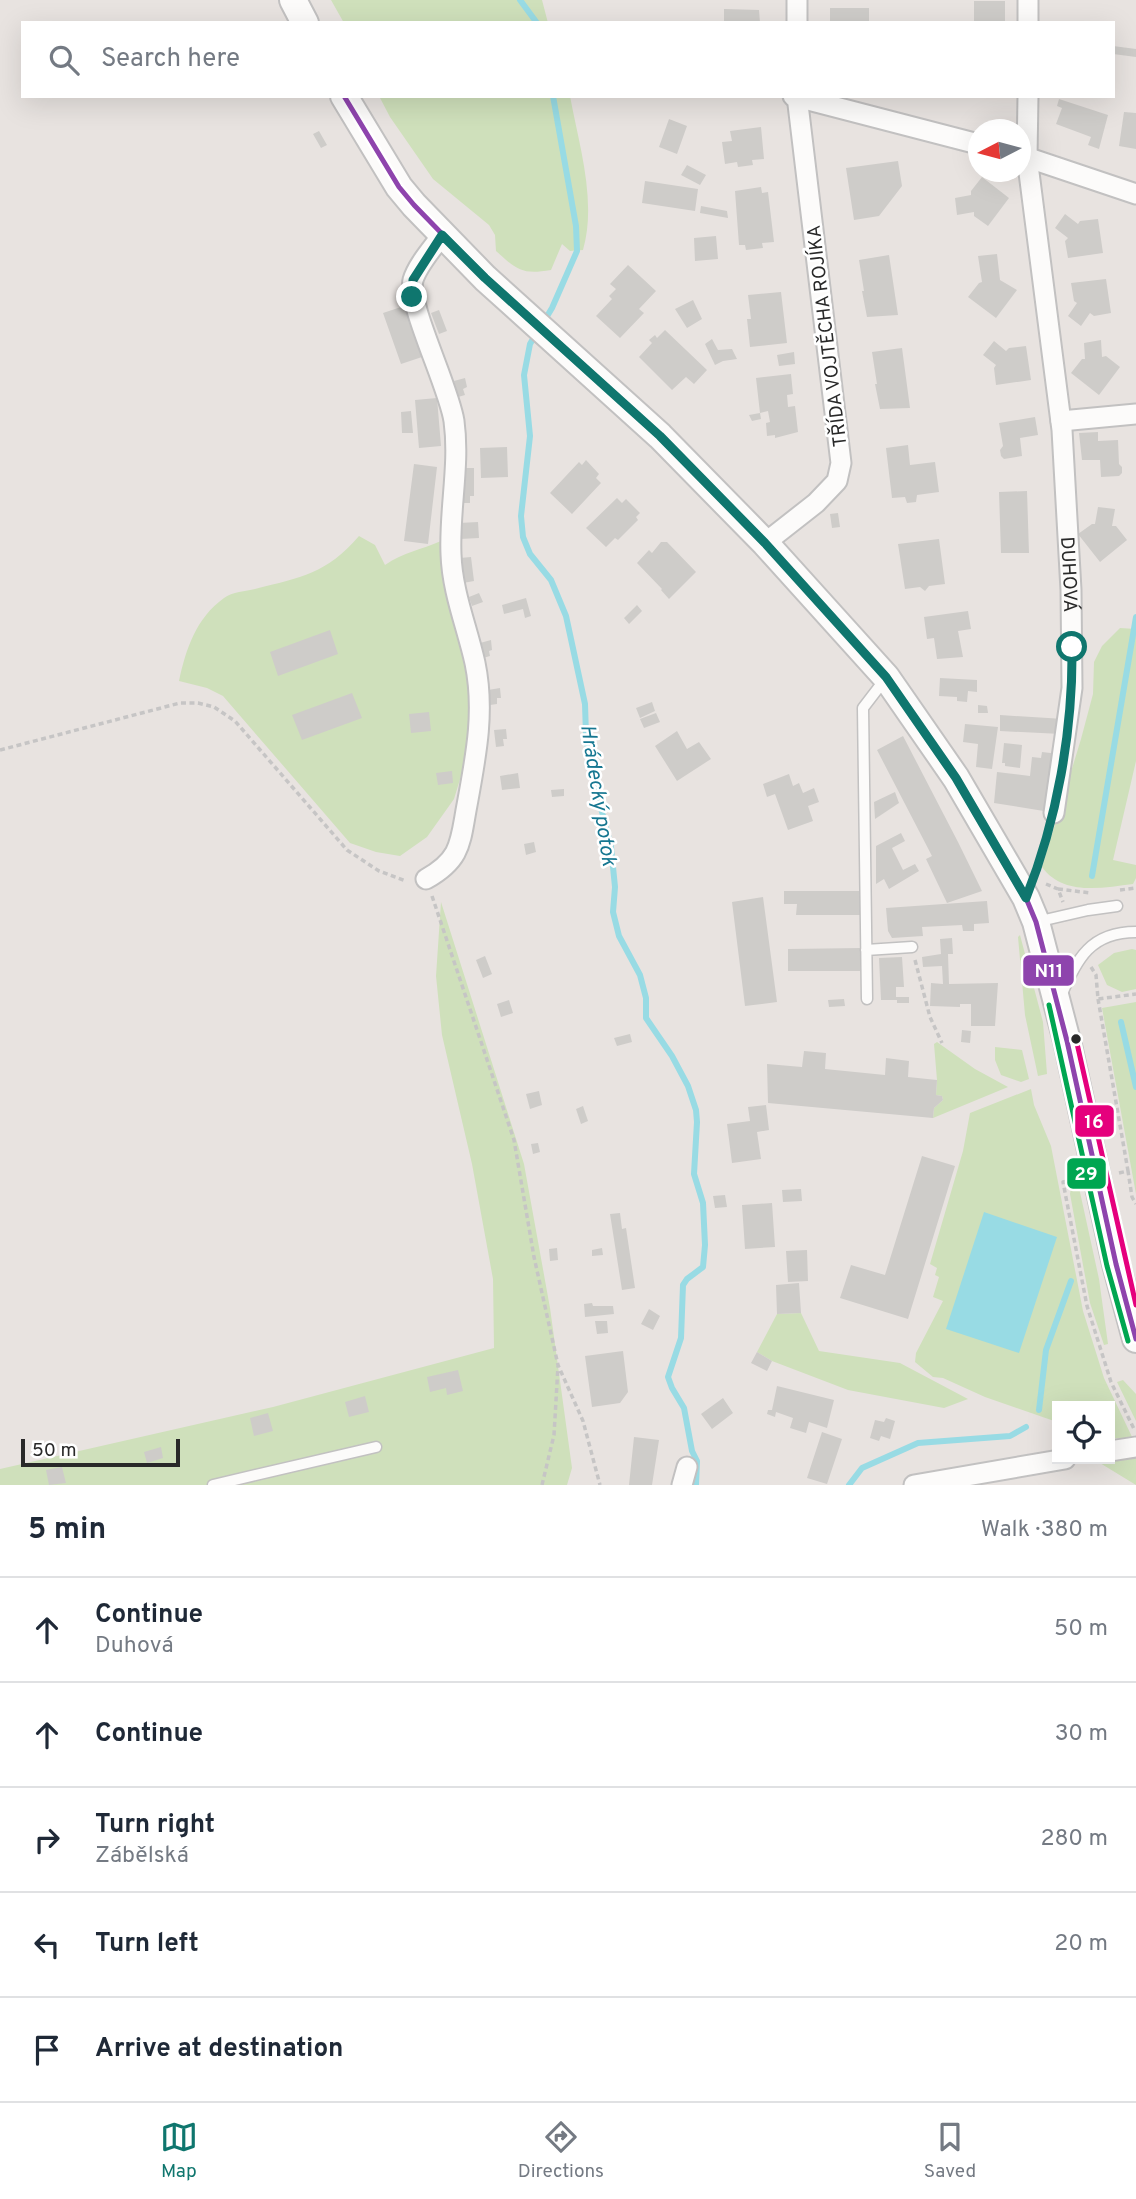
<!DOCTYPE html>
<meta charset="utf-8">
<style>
:root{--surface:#fff;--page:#f2f2f3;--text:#1f2937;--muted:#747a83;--line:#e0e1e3;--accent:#0f766e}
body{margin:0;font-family:Overpass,sans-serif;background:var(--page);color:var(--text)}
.controls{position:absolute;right:21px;bottom:21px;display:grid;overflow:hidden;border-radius:0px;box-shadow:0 7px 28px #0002}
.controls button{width:63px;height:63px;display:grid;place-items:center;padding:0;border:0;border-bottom:2px solid var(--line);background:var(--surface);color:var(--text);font:35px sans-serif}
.compass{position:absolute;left:968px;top:119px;width:63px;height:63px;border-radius:50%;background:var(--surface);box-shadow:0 7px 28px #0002;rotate:264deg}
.scale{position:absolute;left:21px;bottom:18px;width:159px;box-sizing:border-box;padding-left:7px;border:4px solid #292929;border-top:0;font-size:19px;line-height:24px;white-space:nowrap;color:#292929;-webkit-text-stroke:5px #fff;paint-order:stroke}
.stop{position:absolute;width:21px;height:21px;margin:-16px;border:5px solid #0f766e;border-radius:50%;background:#fff}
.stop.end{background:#0f766e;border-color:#fff;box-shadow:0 2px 7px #0008}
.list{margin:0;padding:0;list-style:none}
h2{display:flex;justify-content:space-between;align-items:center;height:91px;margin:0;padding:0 28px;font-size:30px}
h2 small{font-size:23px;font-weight:400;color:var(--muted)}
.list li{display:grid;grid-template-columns:46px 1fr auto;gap:21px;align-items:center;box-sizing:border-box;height:105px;padding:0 28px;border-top:2px solid var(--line)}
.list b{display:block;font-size:26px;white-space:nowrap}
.list p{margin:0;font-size:23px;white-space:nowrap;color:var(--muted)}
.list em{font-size:23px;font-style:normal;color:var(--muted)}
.icon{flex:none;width:38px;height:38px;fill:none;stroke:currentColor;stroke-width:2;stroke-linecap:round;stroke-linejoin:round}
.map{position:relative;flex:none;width:1136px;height:1485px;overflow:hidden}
.search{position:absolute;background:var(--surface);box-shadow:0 7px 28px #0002;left:21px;right:21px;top:21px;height:77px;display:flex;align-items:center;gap:18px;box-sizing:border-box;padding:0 24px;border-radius:0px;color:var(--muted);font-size:26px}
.sheet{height:616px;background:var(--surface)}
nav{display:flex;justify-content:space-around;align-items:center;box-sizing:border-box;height:98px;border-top:2px solid var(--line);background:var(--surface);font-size:19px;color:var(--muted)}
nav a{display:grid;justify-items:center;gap:4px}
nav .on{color:var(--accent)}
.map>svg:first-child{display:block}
</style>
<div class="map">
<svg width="1136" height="1485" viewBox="0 0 1136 1485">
<rect width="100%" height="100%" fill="#e8e3e0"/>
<!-- green -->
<path fill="#cfe0bb" d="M331 0H542L548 23H344Z
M379 96H570C579 145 597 201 583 250L570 251 562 244 551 270C522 275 517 270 496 251L495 235 489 225 433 179 390 117Z
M359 536 375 545 385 565C404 552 421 550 441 541L471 691 472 740 454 799 427 837 400 856 376 852 350 843 223 696 207 688 179 681C186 649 196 618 224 598 232 592 246 591 255 589 302 577 326 574 359 536Z
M1120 628 1136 629V761L1113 860 1136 865V878L1133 884C1102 888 1063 896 1042 867L1081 739 1093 694 1094 662 1102 646Z
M441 902 524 1164 550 1308 572 1468 567 1485H0V1469L273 1407 494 1348 493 1279 472 1164 442 1035 436 976Z
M1020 935 1043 1022 1047 1074 1038 1076 1025 1015 1018 937Z
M1132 949 1136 950V989L1122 992 1107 985 1098 965 1114 953Z
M1136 1002V1194L1102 1008Z
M937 1042 975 1069 1008 1087 933 1118 934 1108 943 1100 942 1096 936 1095 937 1080 934 1044Z
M995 1047 1022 1050 1029 1079 1021 1082 1001 1075 995 1060Z
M1031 1089 1034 1105 1051 1146 1083 1311 1104 1378 1133 1439 1110 1438V1406H1057V1422L985 1397 943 1378 933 1377 915 1362 916 1353 943 1301 933 1297 939 1277 935 1275 937 1268 930 1264 963 1151 970 1113Z
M1078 1183 1099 1279 1108 1344 1104 1345 1090 1303 1070 1194 1071 1188Z
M801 1313 819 1351 900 1363 968 1399 944 1408 848 1390 772 1361 757 1352 777 1314Z
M1123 1380 1136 1394V1421L1117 1382Z
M1136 1455V1485L1095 1460 1098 1459Z"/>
<!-- water -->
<path fill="#98dbe4" d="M984 1212 1057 1237 1019 1353 946 1329Z"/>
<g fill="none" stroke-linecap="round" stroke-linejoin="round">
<!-- stream -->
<path stroke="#98dbe4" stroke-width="6" d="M520 0 537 23
M543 323 552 308 577 251 576 226 553 96
M537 332 530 344 524 375 530 436 521 516 523 537 530 554 551 580 566 616 585 704 586 735 590 765 611 847 615 887 613 912 619 936 640 975 646 998V1018L672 1056 688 1086 696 1110 697 1122 694 1174 703 1203 705 1245 703 1267 687 1279 683 1285 681 1338 668 1377 672 1388 684 1408 692 1451 697 1461 696 1485
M1092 876 1136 617
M1121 1022 1136 1087
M1039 1410 1046 1350 1071 1281
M849 1485 862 1468 918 1443 1010 1436 1026 1427"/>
</g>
<!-- building -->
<path fill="#ceccc9" d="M974 1H1005V23H974Z
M830 8H869V23H830Z
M724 9 759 10 760 23H724Z
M1113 46 1136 49V57L1113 54Z
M1059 99 1108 115 1099 149 1088 145 1091 137 1056 124 1062 108 1057 106Z
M1124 112 1136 113V149L1119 146Z
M669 119 687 126 677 154 659 147Z
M761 127 764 159 752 160 753 165 738 167 737 162 725 164 722 142 732 141 730 131Z
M319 131 327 145 321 148 313 134Z
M898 161 902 186 879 216 854 220 846 168Z
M687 165 706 175 700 185 681 175Z
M982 177 1009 198 988 226 974 216V212L957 215 955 198 971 195V191Z
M645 181 698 189 695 211 642 203Z
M761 187 762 193 768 192 774 242 762 243 763 248 746 250 745 245H739L735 191Z
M701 206 727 211 728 218 700 213Z
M1065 214 1078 224 1080 221 1098 219 1103 253 1068 258 1065 241 1068 238 1055 228Z
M716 236 718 259 695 261 694 238Z
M997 254 1000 280 1017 290 996 318 968 297 979 283 982 282 978 256Z
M889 255 898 315 867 317 862 291H864L859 260Z
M628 265 656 291 639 309 644 313 620 338 596 316 612 299 609 296 616 289 610 284Z
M1106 279 1111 313 1094 316 1090 313 1081 326 1068 316 1077 303 1074 301 1071 283Z
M781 292 787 343 750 347 747 319H751L748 295Z
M693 300 702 319 687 328 675 309Z
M404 306 422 357 401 364 383 313Z
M439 310 447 331 439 334 431 313Z
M665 330 707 370 694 384 686 377 672 390 639 357 652 343 649 340 655 335 657 338Z
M712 339 718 350 732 349 737 359 723 361 715 365 705 344Z
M1101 340 1102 357 1106 356 1120 367 1099 395 1071 373 1082 359H1085L1084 343Z
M994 341 1006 351 1009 348 1026 346 1031 380 996 385 994 368 996 365 983 355Z
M902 348 910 408 880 409 875 384H877L872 352Z
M794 352 795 364 779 366 777 355Z
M791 374 793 394 787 395 788 407 795 406 798 432 775 438V435L767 436 766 423 770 422 768 411 760 413 756 378Z
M465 378 467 387 463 389 465 395 458 397 454 381Z
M437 398 441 446 419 448 415 400Z
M411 411 413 433H402L401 412Z
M760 413 761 419 752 421 749 415Z
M1035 417 1038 435 1020 438 1022 456 1004 459 1001 456 1000 450 1003 446 999 423Z
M1098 432V441L1118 440 1119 464 1122 467V473L1119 476 1101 477 1100 460H1082L1079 433Z
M908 445 910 465 935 462 939 492 917 495 916 502 907 503 905 497 892 498 886 448Z
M507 447 508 477 481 478 480 448Z
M586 460 599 474 596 478 601 483 572 514 550 493 579 462 582 465Z
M414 464 437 467 428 544 404 541Z
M464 468H474V496H470V503H461Z
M1027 491 1029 553H1001L999 492Z
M617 498 622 503 626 499 640 513 636 517 638 520 618 540 615 538 606 547 586 528Z
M1098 507 1115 509 1112 526H1116L1127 540 1100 562 1078 534 1092 524H1095Z
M838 513 840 527 832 528 830 514Z
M478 522 479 538 460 539 459 523Z
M939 539 945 584 929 586 925 591 920 587 905 589 898 544Z
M661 542H667L696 572 669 599 661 590 662 589 637 563 649 550 652 553Z
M471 557 474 581 463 583 460 558Z
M479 593 483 602 472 606 469 597Z
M526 598 531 616 525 618 523 609 504 614 502 605Z
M637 605 642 611 629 624 624 618Z
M968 611 971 629 958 631 963 657 937 659 934 638 927 639 924 617Z
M330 630 338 654 278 676 270 652Z
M491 640 492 650 489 651 490 656 483 658 480 643Z
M940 678 977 680V692L968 691 967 702 957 701V697L939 696Z
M500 688 501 698H497V704L490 705 488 690Z
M352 693 362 718 302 740 292 715Z
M652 702 655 711 640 718 636 708Z
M978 705 987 706 988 713H978Z
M429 712 431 731 411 733 409 714Z
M656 713 660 722 644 728 640 719Z
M1000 715 1064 719 1061 734 1000 731Z
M965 724 998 727 992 769 976 767 978 744 963 742Z
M506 729 507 739H503L504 746 496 747 494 730Z
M677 731 687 749 699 742 711 759 677 781 655 746Z
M903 736 958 842 982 891 947 903 926 859 932 856 877 750Z
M1004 743 1022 745 1020 768 1005 766V763H1002Z
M1042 752 1059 754 1050 812 994 803 997 772 1030 776 1032 757 1041 758Z
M452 771 453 783 438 785 436 773Z
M518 773 520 788 502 790 500 776Z
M789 774 793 786 799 783 803 793 814 788 819 802 808 806 813 821 788 830 775 794 767 797 763 784Z
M564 789V796L552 797 551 790Z
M895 792 899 803 875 819 874 802Z
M901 833 905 841 892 848 903 870 915 864 919 871 889 889 884 879 876 884V846Z
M534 842 536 852 526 855 524 844Z
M784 891H860V915H796L797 904H784Z
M763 897 777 1002 745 1006 732 902Z
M987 901 989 923 974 924V931H963L962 925 922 927 923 936 892 938 888 931 886 908Z
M952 938 953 954H948L949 984 998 983 995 1026H971V1004H960V1007L930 1006 931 983 943 984 942 966 923 967 922 957 941 954 940 939Z
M861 948 860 971H788V949Z
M485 956 492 974 483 978 476 960Z
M902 957 904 987H896V997H909V1003H897V1000H881L879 958Z
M844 999 845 1006 829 1007 828 1000Z
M509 1000 513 1013 501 1017 497 1004Z
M962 1030 971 1031 970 1043 961 1042Z
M630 1034 632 1042 617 1046 614 1038Z
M804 1051 826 1053 825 1069 885 1075 886 1058 909 1061 908 1077 937 1080 936 1095 942 1096 943 1100 934 1108 933 1118 768 1103 767 1064 802 1067Z
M539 1091 542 1105 530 1109 526 1094Z
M766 1105 769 1130 757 1132 761 1159 732 1163 727 1124 750 1121 748 1107Z
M583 1106 588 1121 581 1124 576 1109Z
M538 1143 540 1152 533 1154 531 1144Z
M922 1156 955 1166 908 1319 840 1298 851 1265 885 1275Z
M801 1189 802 1201 783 1202 782 1190Z
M725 1195 727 1207 715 1208 713 1196Z
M772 1203 775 1247 745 1249 742 1205Z
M620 1213 622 1229 626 1228 635 1288 622 1290 610 1214Z
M557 1248 558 1260 550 1261 549 1249Z
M602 1248 603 1255 592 1256V1250Z
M807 1250 808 1281 788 1282 786 1251Z
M799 1283 801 1313 777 1314 776 1285Z
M592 1303 593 1306H613L614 1314 585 1317 584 1304Z
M649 1309 660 1316 653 1330 641 1324Z
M595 1321H607L608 1333 597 1334Z
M623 1351 628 1392 620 1403 592 1407 585 1356Z
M757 1352 772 1361 767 1371 751 1363Z
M458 1370 463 1391 447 1395 446 1388 430 1392 427 1377Z
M777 1386 834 1400 827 1428 809 1422 806 1433 790 1428 793 1418 776 1412 775 1417 767 1414 768 1410H772Z
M365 1396 369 1412 349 1417 345 1402Z
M723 1398 733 1413 712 1429 701 1414Z
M268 1413 273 1431 254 1436 250 1418Z
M886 1418 895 1421 890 1439 881 1436 879 1441 870 1438 875 1420 884 1422Z
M822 1432 842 1439 827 1484 807 1478Z
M634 1437 659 1440 652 1485H629Z
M161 1447 163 1458 147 1463 144 1452Z
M62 1467 66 1483 49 1485 46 1470Z"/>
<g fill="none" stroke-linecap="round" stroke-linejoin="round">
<defs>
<path id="lane" d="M1036 922 1088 910 1117 906
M866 950 912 947
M1061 996C1077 958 1091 932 1136 932
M867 999 863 708 886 678
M213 1485 376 1447"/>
<g id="street">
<path d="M797 0V23"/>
<path d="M1028 23V0"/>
<path d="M793 96 978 144"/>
<path id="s1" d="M1028 96 1027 157 1062 430 1071 590 1072 688 1054 813"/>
<path d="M1020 155 1136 194"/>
<path d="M1061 421 1136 414"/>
<path d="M765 543 816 503 837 481 841 463 797 96"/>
<path d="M426 879C462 859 460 842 467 805 476 756 485 711 475 663 467 627 452 591 451 554 449 510 460 465 454 421 449 387 407 304 413 280 418 264 433 248 442 235"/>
<path d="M1110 1451 1136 1447"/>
<path d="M682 1485 687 1467"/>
<path d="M914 1485 1065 1459"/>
</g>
<path id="secondary" d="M293 0 305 23
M344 96 399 187 414 205 485 278 660 436 765 543 886 677 956 778 1026 898 1036 922 1067 1041 1116 1264 1136 1339"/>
</defs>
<!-- lane casing -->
<use href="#lane" stroke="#c2c1c1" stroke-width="13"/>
<!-- street casing -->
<use href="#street" stroke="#c2c1c1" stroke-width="23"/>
<!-- secondary casing -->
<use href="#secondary" stroke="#c2c1c1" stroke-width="30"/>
<!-- path -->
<path stroke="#c6c5c5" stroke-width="3.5" stroke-dasharray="5 3.5" stroke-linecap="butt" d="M0 750 180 703H198L214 707 235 721 347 850 379 871 406 881
M1036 870 1049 831
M1046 884 1058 889 1063 902
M1058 889 1091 893
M1120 890 1136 888
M432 896 514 1140 534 1257 558 1365 583 1421 600 1485
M915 960 930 1017 942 1043
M1091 967 1096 975 1098 999 1136 994
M1098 999 1128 1171
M1119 1173 1128 1171 1132 1197 1136 1204
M1074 1180 1063 1182 1087 1306 1111 1382 1134 1429
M542 1485 554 1435 558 1366"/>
<!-- lane -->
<use href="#lane" stroke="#fcfbfa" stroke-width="10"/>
<!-- street -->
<use href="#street" stroke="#fcfbfa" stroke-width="19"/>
<!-- secondary -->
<use href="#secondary" stroke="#fcfbfa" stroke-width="26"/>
<defs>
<path id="bus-1" d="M344 96 399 187 414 205 485 278 660 436 765 543 886 677 956 778 1026 898 1036 922 1067 1041 1116 1264 1136 1339"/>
<path id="bus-2" d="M1049 1005 1107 1266 1128 1341"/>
<path id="bus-3" d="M1076 1039 1136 1305"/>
</defs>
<!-- bus-1 casing -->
<use href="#bus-1" stroke="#fff" stroke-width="10"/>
<!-- bus-2 casing -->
<use href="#bus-2" stroke="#fff" stroke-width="10"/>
<!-- bus-3 casing -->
<use href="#bus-3" stroke="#fff" stroke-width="10"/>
<!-- bus-1 -->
<use href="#bus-1" stroke="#8e44ad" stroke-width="5"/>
<!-- bus-2 -->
<use href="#bus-2" stroke="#00a651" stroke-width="5"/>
<!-- bus-3 -->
<use href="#bus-3" stroke="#e5007d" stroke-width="5"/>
</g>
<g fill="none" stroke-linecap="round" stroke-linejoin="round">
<!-- route -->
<path stroke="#0f766e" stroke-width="9" d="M412 297 413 280 442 235 485 278 660 436 765 543 886 677 956 778 1026 898C1057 820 1073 731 1072 647"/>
</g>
<!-- markers -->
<circle fill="#292929" stroke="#fff" stroke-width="2.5" cx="1076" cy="1039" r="6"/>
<g text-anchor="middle" stroke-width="5" stroke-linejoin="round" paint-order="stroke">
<!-- street labels -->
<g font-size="19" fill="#292929" stroke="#fff">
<text transform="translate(826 336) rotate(-97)" y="7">TŘÍDA VOJTĚCHA ROJÍKA</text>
<text dy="7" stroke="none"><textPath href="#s1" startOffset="481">DUHOVÁ</textPath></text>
</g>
<!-- water labels -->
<g font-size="21" font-style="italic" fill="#167791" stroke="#fff">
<text transform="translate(599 795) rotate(81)" y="7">Hrádecký potok</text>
</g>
</g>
<g stroke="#fff" stroke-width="2.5">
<rect x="1022" y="954" width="53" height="33" rx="7" fill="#8e44ad"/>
<rect x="1074" y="1104" width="41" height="34" rx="7" fill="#e5007d"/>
<rect x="1066" y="1157" width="41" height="33" rx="7" fill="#00a651"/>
</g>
<g font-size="19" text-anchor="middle" font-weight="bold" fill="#fff">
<text x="1049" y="977">N11</text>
<text x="1094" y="1128">16</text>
<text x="1086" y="1180">29</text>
</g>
</svg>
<div class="controls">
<button><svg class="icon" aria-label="locate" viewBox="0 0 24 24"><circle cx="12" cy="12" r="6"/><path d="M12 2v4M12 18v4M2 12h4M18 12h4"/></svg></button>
</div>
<svg class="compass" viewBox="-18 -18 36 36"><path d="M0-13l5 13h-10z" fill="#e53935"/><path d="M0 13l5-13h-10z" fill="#747a83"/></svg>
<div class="scale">50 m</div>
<div class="stop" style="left:1072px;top:647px"></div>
<div class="stop end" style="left:412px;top:297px"></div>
<div class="search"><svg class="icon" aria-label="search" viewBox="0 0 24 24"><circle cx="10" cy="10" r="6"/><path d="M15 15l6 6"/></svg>Search here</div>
</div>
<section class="sheet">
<h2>5 min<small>Walk · 380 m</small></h2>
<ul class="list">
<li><svg class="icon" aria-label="ahead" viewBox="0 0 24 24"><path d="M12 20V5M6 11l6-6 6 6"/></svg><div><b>Continue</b><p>Duhová</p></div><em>50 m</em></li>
<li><svg class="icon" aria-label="ahead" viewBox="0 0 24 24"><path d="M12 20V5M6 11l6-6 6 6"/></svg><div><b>Continue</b></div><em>30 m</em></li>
<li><svg class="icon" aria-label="right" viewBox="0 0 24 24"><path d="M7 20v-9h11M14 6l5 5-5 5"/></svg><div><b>Turn right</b><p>Zábělská</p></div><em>280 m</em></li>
<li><svg class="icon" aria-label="left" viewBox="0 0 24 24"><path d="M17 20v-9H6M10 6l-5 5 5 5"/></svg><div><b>Turn left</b></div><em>20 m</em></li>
<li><svg class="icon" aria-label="arrive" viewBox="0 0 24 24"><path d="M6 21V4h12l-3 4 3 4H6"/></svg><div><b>Arrive at destination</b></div></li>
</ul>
</section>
<nav>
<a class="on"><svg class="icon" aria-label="map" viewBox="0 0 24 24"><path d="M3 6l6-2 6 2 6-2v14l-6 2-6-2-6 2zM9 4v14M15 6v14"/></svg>Map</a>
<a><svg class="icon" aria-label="directions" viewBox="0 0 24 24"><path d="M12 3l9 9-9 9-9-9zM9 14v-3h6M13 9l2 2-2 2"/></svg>Directions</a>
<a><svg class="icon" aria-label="saved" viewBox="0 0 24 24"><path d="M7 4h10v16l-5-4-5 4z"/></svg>Saved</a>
</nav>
